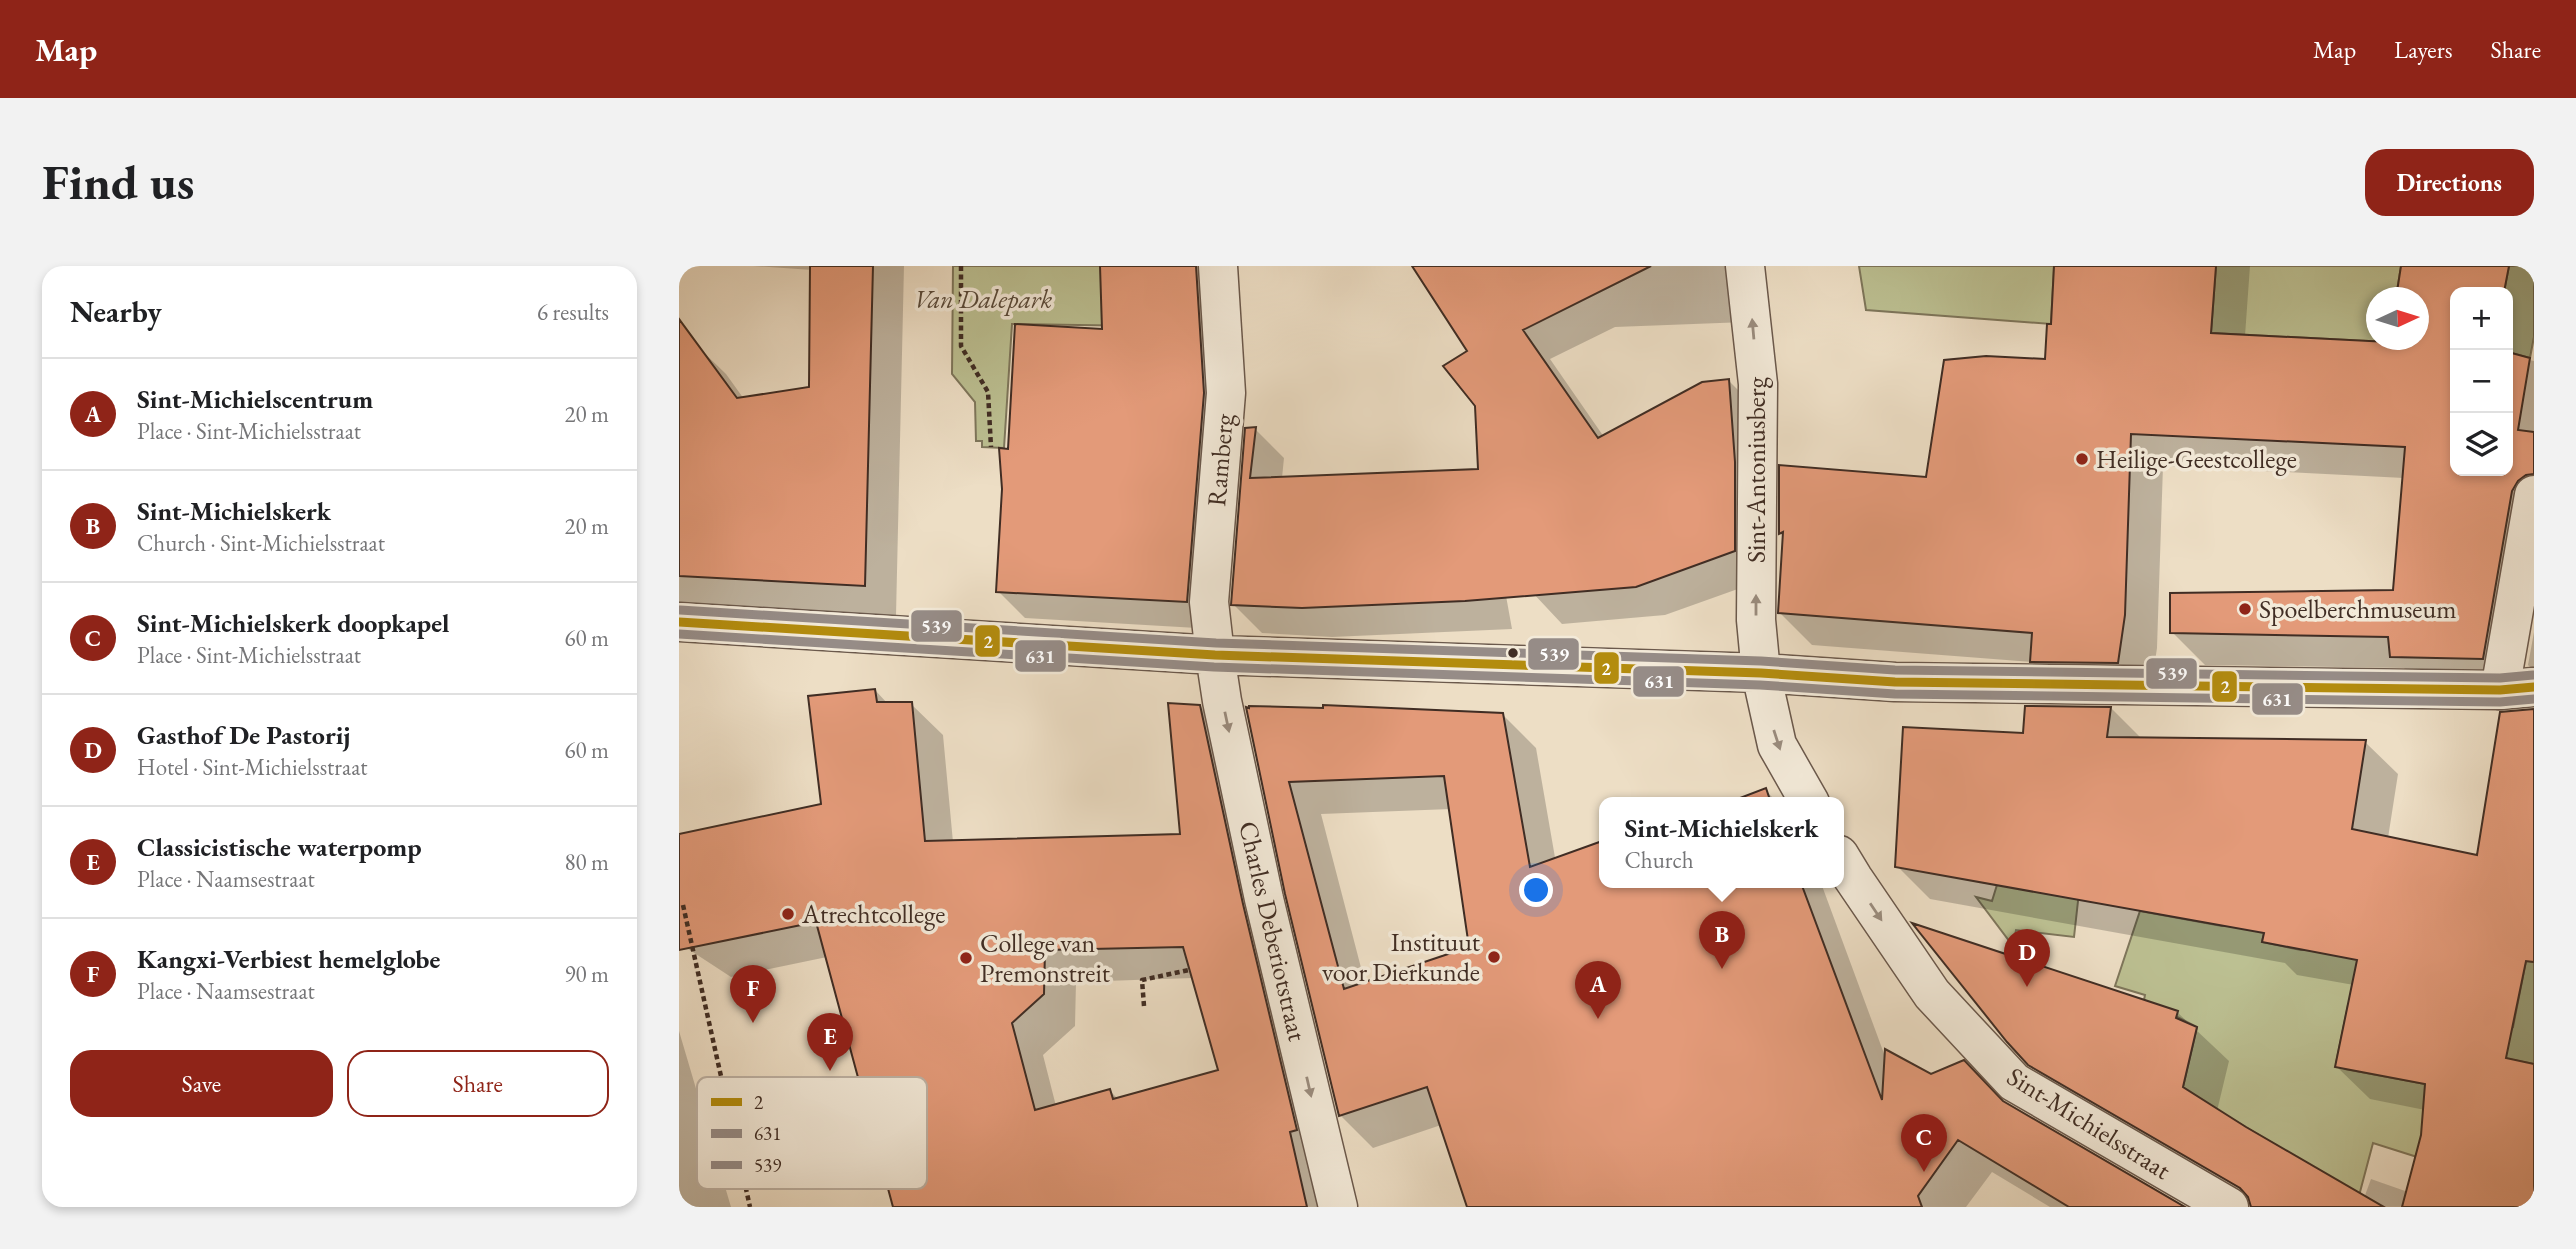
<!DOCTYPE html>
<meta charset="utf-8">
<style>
:root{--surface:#fff;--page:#f2f2f2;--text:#202124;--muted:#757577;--line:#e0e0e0;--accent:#8f2418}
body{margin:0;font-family:"EB Garamond",serif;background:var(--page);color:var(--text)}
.controls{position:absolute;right:21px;top:21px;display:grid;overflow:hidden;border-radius:14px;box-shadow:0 4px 10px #0003}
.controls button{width:63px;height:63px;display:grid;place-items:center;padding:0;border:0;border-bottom:2px solid var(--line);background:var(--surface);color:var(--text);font:35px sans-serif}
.compass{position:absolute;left:1687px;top:21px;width:63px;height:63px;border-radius:50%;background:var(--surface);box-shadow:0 4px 10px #0003;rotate:86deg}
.you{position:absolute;left:858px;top:625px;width:24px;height:24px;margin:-18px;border:5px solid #fff;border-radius:50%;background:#1a73e8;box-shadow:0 0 0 10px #1a73e833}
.badge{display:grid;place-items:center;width:46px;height:46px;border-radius:50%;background:var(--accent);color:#fff;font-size:23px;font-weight:700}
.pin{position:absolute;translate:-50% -58px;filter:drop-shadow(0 2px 4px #0008)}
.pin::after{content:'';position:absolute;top:37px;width:24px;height:21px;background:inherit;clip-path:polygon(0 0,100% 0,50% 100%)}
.popup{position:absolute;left:920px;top:531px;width:245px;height:91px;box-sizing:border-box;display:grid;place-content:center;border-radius:14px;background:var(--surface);filter:drop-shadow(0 2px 5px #0005);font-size:23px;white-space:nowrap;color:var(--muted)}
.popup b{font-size:26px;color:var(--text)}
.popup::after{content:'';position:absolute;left:50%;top:100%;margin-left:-14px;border:14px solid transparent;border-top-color:var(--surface)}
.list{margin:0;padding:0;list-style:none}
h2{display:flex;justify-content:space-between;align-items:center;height:91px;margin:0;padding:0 28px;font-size:30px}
h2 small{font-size:23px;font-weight:400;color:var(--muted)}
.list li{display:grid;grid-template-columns:46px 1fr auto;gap:21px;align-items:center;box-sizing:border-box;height:112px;padding:0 28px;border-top:2px solid var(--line)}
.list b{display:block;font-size:26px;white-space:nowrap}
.list p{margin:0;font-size:23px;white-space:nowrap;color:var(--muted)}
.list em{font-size:23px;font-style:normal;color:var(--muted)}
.actions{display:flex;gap:14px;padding:21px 28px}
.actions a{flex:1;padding:16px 0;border:2px solid var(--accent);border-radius:21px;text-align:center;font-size:24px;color:var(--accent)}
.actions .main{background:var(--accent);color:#fff}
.icon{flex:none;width:38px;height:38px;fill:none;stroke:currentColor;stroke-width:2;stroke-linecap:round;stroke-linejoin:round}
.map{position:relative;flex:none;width:1855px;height:941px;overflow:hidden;border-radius:21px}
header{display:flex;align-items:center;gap:42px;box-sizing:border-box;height:98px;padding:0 35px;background:var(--accent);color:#fff}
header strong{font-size:33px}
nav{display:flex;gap:38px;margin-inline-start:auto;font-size:24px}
.intro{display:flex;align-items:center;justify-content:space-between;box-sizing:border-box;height:168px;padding:0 42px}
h1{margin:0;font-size:49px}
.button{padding:18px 32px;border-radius:21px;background:var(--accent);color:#fff;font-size:24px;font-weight:700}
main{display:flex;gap:42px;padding:0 42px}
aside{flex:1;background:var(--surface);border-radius:21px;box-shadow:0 4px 10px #0003}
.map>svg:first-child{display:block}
</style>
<header>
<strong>Map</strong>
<nav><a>Map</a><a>Layers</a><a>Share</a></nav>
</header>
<div class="intro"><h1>Find us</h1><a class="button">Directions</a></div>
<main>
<aside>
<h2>Nearby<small>6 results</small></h2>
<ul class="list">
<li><span class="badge">A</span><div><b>Sint-Michielscentrum</b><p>Place · Sint-Michielsstraat</p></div><em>20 m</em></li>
<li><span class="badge">B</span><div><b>Sint-Michielskerk</b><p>Church · Sint-Michielsstraat</p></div><em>20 m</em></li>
<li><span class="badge">C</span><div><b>Sint-Michielskerk doopkapel</b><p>Place · Sint-Michielsstraat</p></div><em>60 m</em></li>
<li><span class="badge">D</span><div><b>Gasthof De Pastorij</b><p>Hotel · Sint-Michielsstraat</p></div><em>60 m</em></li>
<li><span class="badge">E</span><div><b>Classicistische waterpomp</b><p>Place · Naamsestraat</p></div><em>80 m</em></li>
<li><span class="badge">F</span><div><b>Kangxi-Verbiest hemelglobe</b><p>Place · Naamsestraat</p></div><em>90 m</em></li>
</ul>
<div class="actions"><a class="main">Save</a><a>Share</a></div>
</aside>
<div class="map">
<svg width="1855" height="941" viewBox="0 0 1855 941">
<rect width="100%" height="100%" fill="#eddec5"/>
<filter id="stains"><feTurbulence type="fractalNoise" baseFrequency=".00286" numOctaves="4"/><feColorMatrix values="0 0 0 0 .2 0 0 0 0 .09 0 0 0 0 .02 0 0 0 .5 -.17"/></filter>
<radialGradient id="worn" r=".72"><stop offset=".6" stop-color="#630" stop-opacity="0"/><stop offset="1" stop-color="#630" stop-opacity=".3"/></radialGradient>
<!-- green -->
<path fill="#bcc092" stroke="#7e765b" stroke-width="2" d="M274 0H421L462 60 333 58 325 182 303 181V175H297L296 136 273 108Z
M1180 0H1375L1372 58 1187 44Z
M1537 0H1722L1717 31 1698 32V74H1709V76L1532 67Z
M1830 0H1855V71L1851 92 1829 86V26H1825Z
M1326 593 1401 617 1395 671 1337 664 1334 680 1297 631 1313 635Z
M1461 645 1543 660 1588 653 1583 676 1622 684 1709 683 1669 739 1657 797 1666 803 1746 818 1754 896 1694 877 1677 941 1597 879 1536 843 1493 868 1518 761 1465 734 1466 729 1436 720Z
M1847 695 1855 696V798L1789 785 1796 753 1834 761Z"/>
<!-- shadow -->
<path fill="#0003" fill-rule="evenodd" d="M74 0H225L217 350 0 339V76L15 77 47 108 65 133 132 123 133 4Z
M423 0H554L535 363 346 352 319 325 330 184 424 65Z
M735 0H1064L1067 56 936 61 871 93 925 171 1050 115 1079 144 1084 314 986 349 883 358 820 291 833 363 653 371 583 367 554 338 576 163 605 192 603 212 800 205 798 139 790 86Z
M1377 0H1571L1566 70 1710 78 1711 74H1740V32L1724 0H1855V69L1850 94 1855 95V319L1837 425 1745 423 1725 402 1526 399 1493 366 1715 326 1725 212 1484 200 1478 382 1471 429 1385 428 1353 396 1133 379 1101 347 1106 272 1101 267 1102 201 1249 212 1368 95 1373 60ZM1776 26H1829V205H1776Z
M1855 366V405L1849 399Z
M196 424 209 438H232L264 469 274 576 503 569 521 440 553 472 651 941H215L148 691 52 711 0 677V570L144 539ZM514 712 541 805 439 833 431 825 377 840 364 789 396 760 397 716Z
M1432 442 1463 473 1686 476 1719 508 1709 572 1800 591 1855 445V941H1573L1384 831 1350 798 1498 746 1550 795 1538 845 1685 932 1692 913 1729 926 1744 870 1746 844 1691 833 1658 801 1675 719 1618 709 1606 697 1251 633 1218 600 1345 469Z
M569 443 824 449 857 482 878 603 926 617H1142L1207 793 1326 838 1503 941H1371L1313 906 1287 941H789L762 859 694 882 661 849ZM772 543 792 682 686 717 642 548Z
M1086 524 1099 537H1053Z
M0 765 52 941H0Z"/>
<!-- building -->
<path fill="#e39a79" stroke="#402d24" stroke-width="2" fill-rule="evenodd" d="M131 0H194L186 320 0 310V53L58 132 130 121Z
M421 0H517L525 127 508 336 317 326 323 223 320 182 329 183 336 58 423 63Z
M733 0H972L844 64 919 172 1023 116 1050 113 1056 196V285L957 321 786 335 623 342 552 339 566 162 577 161 571 212 799 203 796 140 764 100 788 85Z
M1375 0H1537L1532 67 1709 76V74H1740V32H1717L1722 0H1830L1825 26H1776V205H1829V86L1851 92 1839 164 1855 166V208L1847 209 1839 215 1833 225 1804 393 1711 391 1709 371 1491 367V327L1714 324 1726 181 1452 168 1446 349 1439 397 1351 396 1353 367 1099 347 1104 266 1100 268V199L1247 211 1265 94 1307 90 1366 93 1368 58H1372Z
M196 423 198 436H233L246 575 501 568 489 437 521 439 564 638 618 864 611 866 628 941H214L137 656 0 684V568L142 538 129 430ZM504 681 539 804 434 833 431 823 356 844 333 757 365 728 366 684Z
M644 439 824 447 851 601 926 574V617H1122L1203 834 1206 783 1252 808 1285 794 1324 835 1506 941H1390L1279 874 1239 930 1243 941H788L748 821 660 850 606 628 567 441 570 442V440L644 442ZM765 510 790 681 665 723 610 516Z
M1346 440 1432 441 1428 471 1687 474 1673 563 1798 589 1821 446 1855 443V696L1847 695 1827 792 1855 798V941H1723L1742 869 1746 818 1656 801 1678 694 1583 676 1585 667 1216 601 1224 461 1344 467Z
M1087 522 1092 537H1048Z
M1233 657 1499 745 1497 752 1518 761 1504 821 1567 861 1705 941H1572L1569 931 1561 922 1349 799 1328 776Z"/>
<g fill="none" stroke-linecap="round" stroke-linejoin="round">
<defs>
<path id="pedestrian" d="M1821 424 1855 229"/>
<path id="minor" d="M539 0 547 127 530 336 536 389 543 435 585 633 659 941
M1066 0 1079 118 1077 354 1082 407 1098 479 1131 537
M0 356 536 389 1082 407 1216 416 1821 424 1855 421
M1160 589 1174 612 1253 728 1335 816 1550 941"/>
</defs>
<!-- pedestrian casing -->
<use href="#pedestrian" stroke="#6b594c" stroke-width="41"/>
<!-- minor casing -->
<use href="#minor" stroke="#6b594c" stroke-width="41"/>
<!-- path -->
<path stroke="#402d24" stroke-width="4.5" stroke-dasharray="5 3.5" stroke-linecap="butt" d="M282 0V80L309 126 312 181
M4 639 71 941
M465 740 463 714 510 704"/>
<!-- pedestrian -->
<use href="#pedestrian" stroke="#f3ead9" stroke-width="38"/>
<!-- minor -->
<use href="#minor" stroke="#f3ead9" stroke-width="38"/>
<defs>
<path id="bus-1" d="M0 356 536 389 1082 407 1216 416 1821 424 1855 421"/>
<path id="bus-2" d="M0 368 535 401 1081 419 1216 428 1821 436 1855 433"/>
<path id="bus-3" d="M1 344 537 377 1082 395 1216 404 1821 412 1854 409"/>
</defs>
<!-- bus-1 casing -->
<use href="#bus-1" stroke="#f3ead9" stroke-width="14"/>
<!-- bus-2 casing -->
<use href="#bus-2" stroke="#f3ead9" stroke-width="14"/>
<!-- bus-3 casing -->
<use href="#bus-3" stroke="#f3ead9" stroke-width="14"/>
<!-- bus-1 -->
<use href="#bus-1" stroke="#b38c0e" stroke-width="9"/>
<!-- bus-2 -->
<use href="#bus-2" stroke="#968c87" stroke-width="9"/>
<!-- bus-3 -->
<use href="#bus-3" stroke="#968c87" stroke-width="9"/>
</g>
<!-- one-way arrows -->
<defs><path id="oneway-solid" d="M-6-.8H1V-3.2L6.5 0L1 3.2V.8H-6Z" transform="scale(1.75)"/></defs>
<g fill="#9a8c7e">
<use href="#oneway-solid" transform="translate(1074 63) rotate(-95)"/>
<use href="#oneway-solid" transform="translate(1077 339) rotate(-90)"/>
<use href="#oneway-solid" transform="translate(548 456) rotate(78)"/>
<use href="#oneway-solid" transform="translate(1098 474) rotate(72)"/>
<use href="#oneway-solid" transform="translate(1197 646) rotate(56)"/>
<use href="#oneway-solid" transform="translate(630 821) rotate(77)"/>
</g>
<!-- markers -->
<g fill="#8f2418" stroke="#f3ead9" stroke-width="2.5">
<circle cx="1403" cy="193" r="7"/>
<circle cx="1566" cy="343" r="7"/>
<circle cx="109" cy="648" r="7"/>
<circle cx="815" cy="691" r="7"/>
<circle cx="287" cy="692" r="7"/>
</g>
<circle fill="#402d24" stroke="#f3ead9" stroke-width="2.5" cx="834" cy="387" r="6"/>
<g text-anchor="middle" stroke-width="7" stroke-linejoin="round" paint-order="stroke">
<!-- park labels -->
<g font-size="26" font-style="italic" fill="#594a3a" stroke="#f3ead9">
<text x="304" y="42">Van Dalepark</text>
</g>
<!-- poi labels -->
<g font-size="26" fill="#402d24" stroke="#f3ead9" text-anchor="start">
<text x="1417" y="202">Heilige-Geestcollege</text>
<text x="1580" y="352">Spoelberchmuseum</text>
<text x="123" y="657">Atrechtcollege</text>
<text x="801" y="685" text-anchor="end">Instituut<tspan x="801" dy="30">voor Dierkunde</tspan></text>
<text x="301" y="686">College van<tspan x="301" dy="30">Premonstreit</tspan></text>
</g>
<!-- street labels -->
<g font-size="26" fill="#402d24" stroke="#f3ead9">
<text transform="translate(541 194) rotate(-85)" y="9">Ramberg</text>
<text transform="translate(1077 204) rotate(-90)" y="9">Sint-Antoniusberg</text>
<text transform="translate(594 665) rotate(77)" y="9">Charles Deberiotstraat</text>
<text transform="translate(1410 857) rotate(32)" y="9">Sint-Michielsstraat</text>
</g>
</g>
<!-- legend -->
<rect x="18" y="811" width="230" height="112" rx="10" fill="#f3ead9" stroke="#bdb1a3" stroke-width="2"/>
<rect x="32" y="832" width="31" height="8" fill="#b38c0e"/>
<rect x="32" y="863" width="31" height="9" fill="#968c87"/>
<rect x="32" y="895" width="31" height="8" fill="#968c87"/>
<g font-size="19" fill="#402d24">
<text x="75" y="843">2</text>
<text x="75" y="874">631</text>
<text x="75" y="906">539</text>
</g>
<g stroke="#f3ead9" stroke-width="2.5">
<rect x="231" y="343" width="53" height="34" rx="7" fill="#968c87"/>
<rect x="295" y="358" width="27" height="34" rx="7" fill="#b38c0e"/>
<rect x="848" y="371" width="53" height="34" rx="7" fill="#968c87"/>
<rect x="335" y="373" width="53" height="34" rx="7" fill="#968c87"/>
<rect x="914" y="385" width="27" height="34" rx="7" fill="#b38c0e"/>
<rect x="1466" y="391" width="53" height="33" rx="7" fill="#968c87"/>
<rect x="953" y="399" width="53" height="33" rx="7" fill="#968c87"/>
<rect x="1532" y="404" width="27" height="33" rx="7" fill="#b38c0e"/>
<rect x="1572" y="416" width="53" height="34" rx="7" fill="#968c87"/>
</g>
<g font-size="19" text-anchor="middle" font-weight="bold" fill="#fff">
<text x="257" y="367">539</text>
<text x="309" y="382">2</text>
<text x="875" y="395">539</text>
<text x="361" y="397">631</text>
<text x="927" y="409">2</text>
<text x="1493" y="414">539</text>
<text x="980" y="422">631</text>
<text x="1546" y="427">2</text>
<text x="1598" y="440">631</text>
</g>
<rect width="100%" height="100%" filter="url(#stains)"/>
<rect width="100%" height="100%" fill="url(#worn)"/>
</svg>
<div class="controls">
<button>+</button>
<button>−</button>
<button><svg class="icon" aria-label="layers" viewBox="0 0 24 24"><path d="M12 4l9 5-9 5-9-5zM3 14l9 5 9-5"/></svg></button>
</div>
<svg class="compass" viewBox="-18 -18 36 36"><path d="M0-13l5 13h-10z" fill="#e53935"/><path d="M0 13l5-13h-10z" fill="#757577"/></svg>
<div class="you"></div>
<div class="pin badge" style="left:919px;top:753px">A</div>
<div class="pin badge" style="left:1043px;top:703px">B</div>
<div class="popup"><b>Sint-Michielskerk</b>Church</div>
<div class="pin badge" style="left:1245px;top:906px">C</div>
<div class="pin badge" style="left:1348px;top:721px">D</div>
<div class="pin badge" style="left:151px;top:805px">E</div>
<div class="pin badge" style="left:74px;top:757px">F</div>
</div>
</main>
